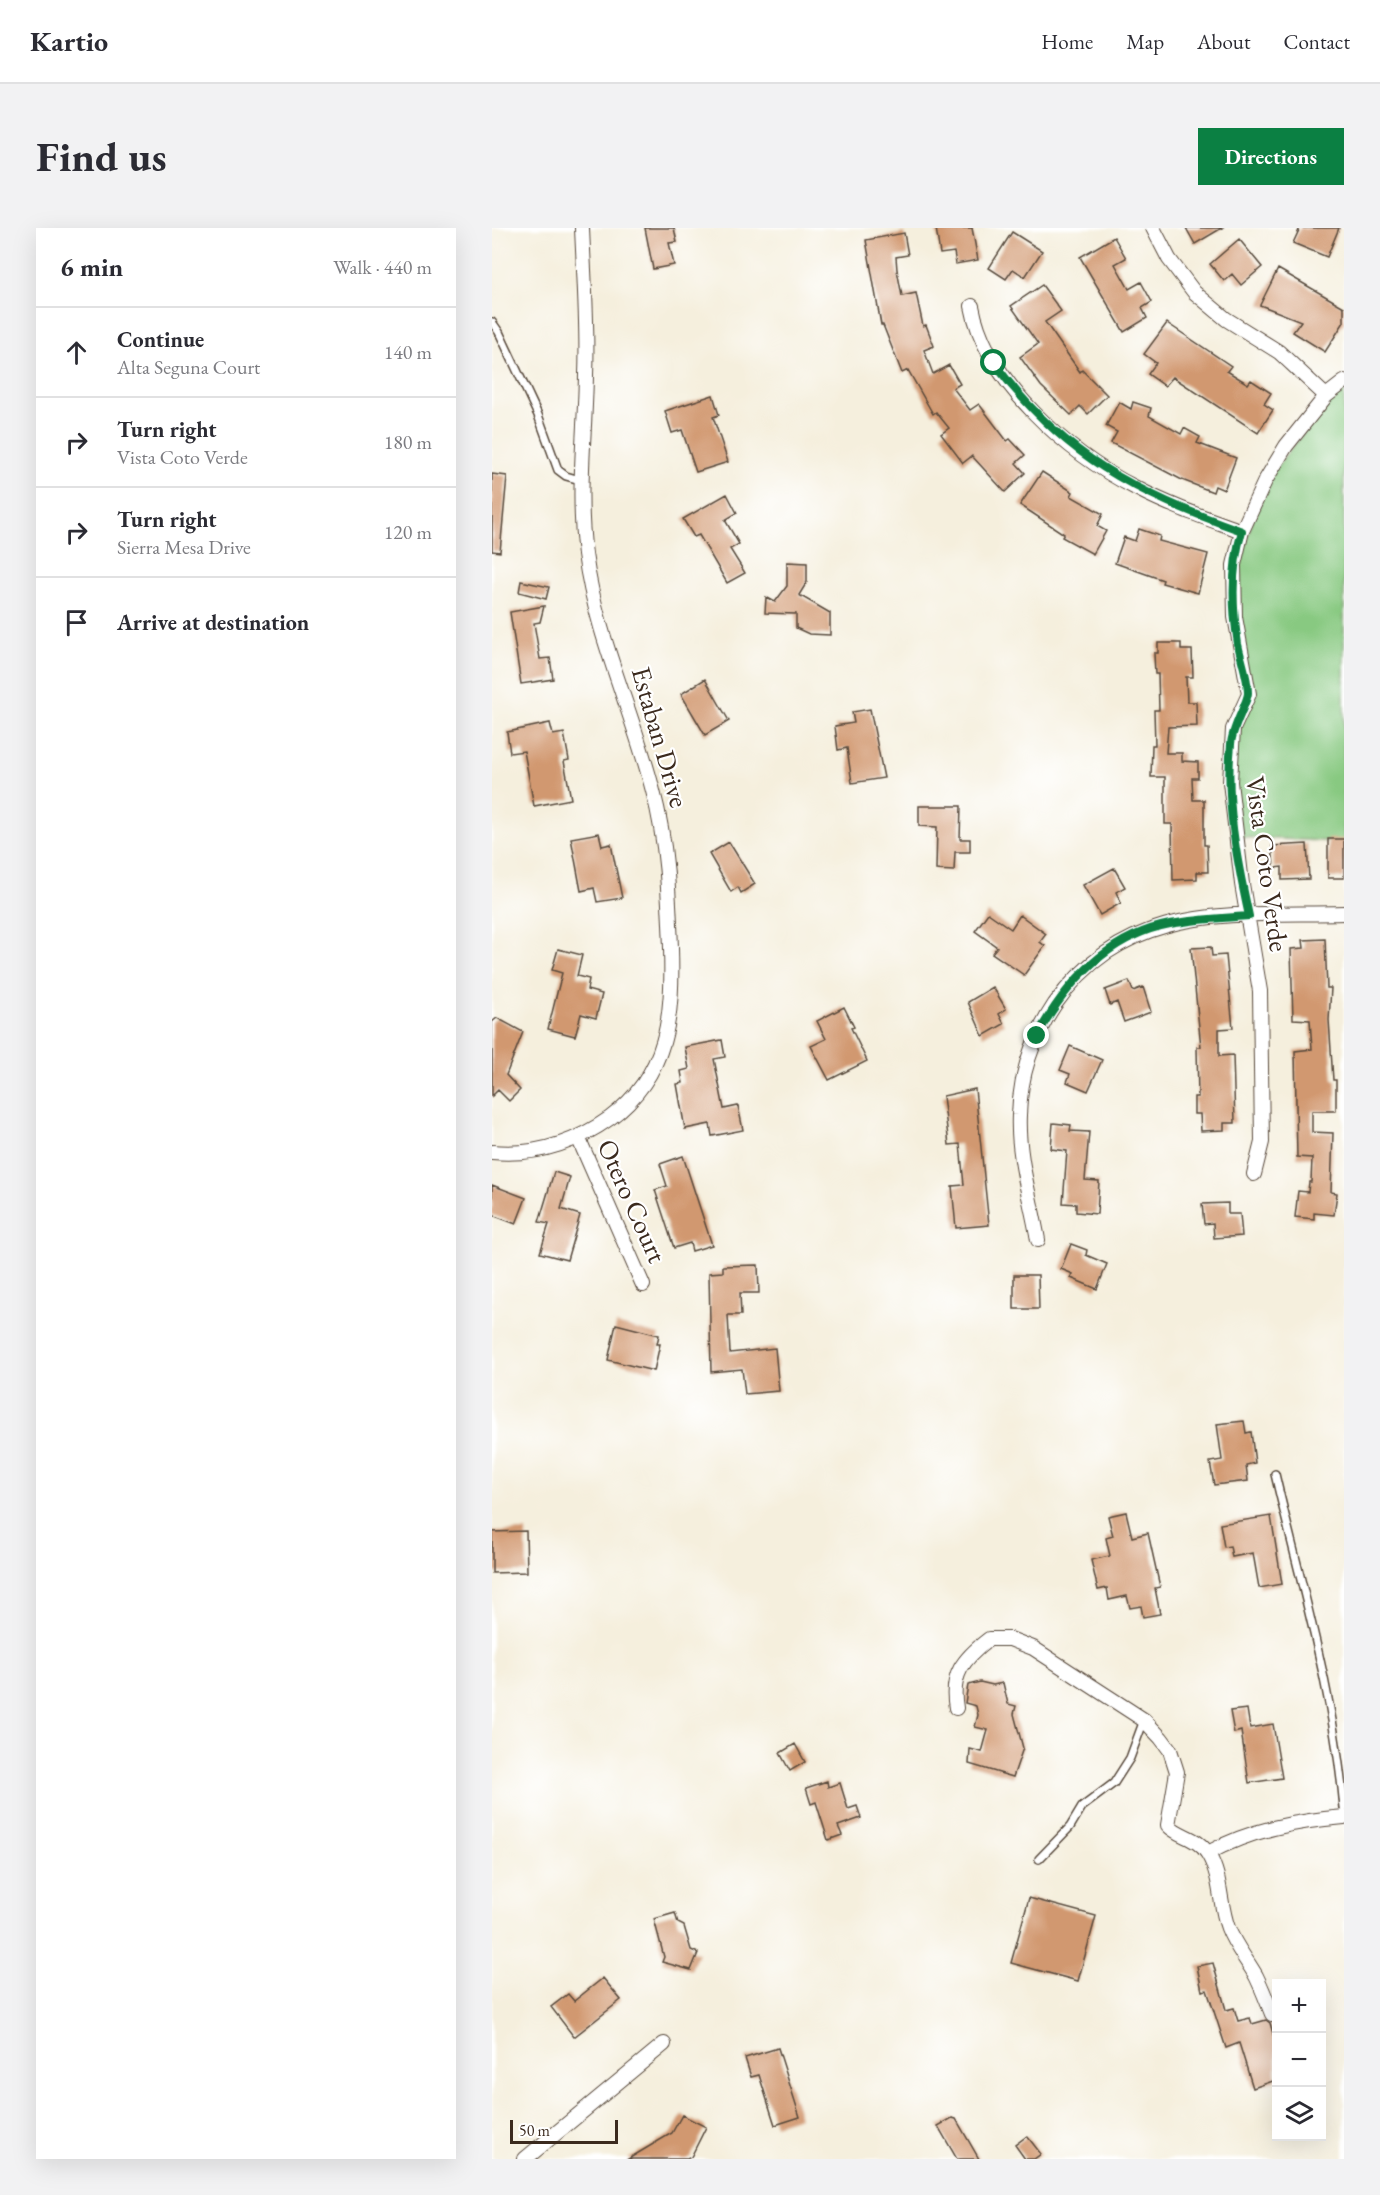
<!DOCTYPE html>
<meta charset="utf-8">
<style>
:root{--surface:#fff;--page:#f2f2f3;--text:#2b2b33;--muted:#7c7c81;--line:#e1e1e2;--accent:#0b8043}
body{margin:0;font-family:"EB Garamond",serif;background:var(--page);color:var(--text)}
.controls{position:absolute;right:18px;bottom:18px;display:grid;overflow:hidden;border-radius:0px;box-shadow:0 6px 24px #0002}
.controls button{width:54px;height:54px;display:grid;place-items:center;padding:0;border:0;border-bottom:2px solid var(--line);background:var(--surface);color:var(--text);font:30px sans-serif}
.scale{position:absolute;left:18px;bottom:15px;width:108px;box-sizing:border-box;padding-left:6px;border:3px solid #3b2a1e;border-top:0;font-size:16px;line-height:21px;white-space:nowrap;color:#3b2a1e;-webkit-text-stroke:4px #fff;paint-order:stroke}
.stop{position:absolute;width:18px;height:18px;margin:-14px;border:4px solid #0b8043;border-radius:50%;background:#fff}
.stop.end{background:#0b8043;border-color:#fff;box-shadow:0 2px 6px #0008}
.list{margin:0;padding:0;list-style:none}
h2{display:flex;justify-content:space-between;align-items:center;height:78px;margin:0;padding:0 24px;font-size:26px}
h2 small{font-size:20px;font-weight:400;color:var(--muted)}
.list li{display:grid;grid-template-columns:39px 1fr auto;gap:18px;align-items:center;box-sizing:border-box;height:90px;padding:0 24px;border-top:2px solid var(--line)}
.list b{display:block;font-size:22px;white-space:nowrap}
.list p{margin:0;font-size:20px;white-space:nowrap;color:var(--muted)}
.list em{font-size:20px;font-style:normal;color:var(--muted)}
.icon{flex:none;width:33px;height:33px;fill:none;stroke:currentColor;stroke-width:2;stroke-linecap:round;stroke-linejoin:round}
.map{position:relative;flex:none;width:852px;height:1931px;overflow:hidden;border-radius:0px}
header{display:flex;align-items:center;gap:36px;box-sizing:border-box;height:84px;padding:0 30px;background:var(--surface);border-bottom:2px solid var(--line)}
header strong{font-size:28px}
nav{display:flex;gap:33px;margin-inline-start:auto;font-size:21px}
.intro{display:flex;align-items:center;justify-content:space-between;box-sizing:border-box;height:144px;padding:0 36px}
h1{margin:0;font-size:42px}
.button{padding:15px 27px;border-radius:0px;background:var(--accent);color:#fff;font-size:21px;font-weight:700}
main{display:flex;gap:36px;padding:0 36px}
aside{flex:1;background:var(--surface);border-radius:0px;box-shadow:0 6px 24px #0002}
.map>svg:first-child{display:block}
</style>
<header>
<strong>Kartio</strong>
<nav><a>Home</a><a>Map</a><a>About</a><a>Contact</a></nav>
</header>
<div class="intro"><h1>Find us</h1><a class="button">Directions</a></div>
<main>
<aside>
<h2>6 min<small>Walk · 440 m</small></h2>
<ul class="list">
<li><svg class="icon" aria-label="ahead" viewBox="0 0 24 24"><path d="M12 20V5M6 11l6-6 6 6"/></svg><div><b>Continue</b><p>Alta Seguna Court</p></div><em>140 m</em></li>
<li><svg class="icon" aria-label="right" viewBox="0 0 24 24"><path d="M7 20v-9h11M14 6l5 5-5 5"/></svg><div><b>Turn right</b><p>Vista Coto Verde</p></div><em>180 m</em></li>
<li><svg class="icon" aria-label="right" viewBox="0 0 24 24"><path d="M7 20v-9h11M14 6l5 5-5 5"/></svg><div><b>Turn right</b><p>Sierra Mesa Drive</p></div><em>120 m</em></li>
<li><svg class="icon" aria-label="arrive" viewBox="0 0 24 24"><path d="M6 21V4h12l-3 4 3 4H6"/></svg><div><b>Arrive at destination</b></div></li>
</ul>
</aside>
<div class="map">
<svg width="852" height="1931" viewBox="0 0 852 1931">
<rect width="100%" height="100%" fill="#fff"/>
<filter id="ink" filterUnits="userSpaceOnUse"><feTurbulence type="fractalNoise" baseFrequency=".0167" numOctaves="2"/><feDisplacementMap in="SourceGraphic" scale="12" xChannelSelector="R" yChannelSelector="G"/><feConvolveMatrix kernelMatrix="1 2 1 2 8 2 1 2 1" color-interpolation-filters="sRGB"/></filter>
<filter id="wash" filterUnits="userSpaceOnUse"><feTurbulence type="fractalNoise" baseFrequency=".008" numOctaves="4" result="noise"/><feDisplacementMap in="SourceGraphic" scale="24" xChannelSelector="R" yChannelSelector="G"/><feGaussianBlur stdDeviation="1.35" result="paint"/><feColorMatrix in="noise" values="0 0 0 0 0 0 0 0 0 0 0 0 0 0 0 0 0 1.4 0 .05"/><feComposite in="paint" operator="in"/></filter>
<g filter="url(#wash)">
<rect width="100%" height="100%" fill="#f5efdd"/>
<!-- green -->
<path fill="#88c981" stroke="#627a50" stroke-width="1.5" d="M852 154V614L744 609 738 523 757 466 742 351 773 253Z"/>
<g id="blocks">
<!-- building -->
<path fill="#d1986f" d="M153 0H182L185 14 177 15 182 37 161 41Z
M444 0H480L486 32 464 36 462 24 448 26Z
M694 0H730L703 16Z
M808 0H847L835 29 801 15Z
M520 4 550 23 533 49 521 41 514 51 497 40Z
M412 5 416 27 404 29 405 42 410 68 424 65 431 98 434 97 442 118 432 122 441 146 457 137 468 156 461 160 478 182 487 176 515 213 518 211 533 227 524 235 533 245 513 264 480 228 471 235 449 206 457 200 444 184 441 186 416 142 410 145 391 97H389L374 12Z
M622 9 634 30 623 36 637 61 649 54 660 74 650 80 655 90 632 104 588 29Z
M747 11 770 39 749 57 740 46 732 53 718 36Z
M786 41 852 79V94L833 124 801 104 809 93 768 77Z
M550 57 569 83 553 94 588 144 590 142 615 167 596 186 588 178 579 187 549 158 528 129 546 116 519 78Z
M675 95 739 138 735 143 756 156 759 152 779 165 772 176 781 182 766 205 681 149 673 158 656 146 664 135 652 126Z
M221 167 227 187 221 189 236 234 204 244 190 202 180 205 173 183Z
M627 174 639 181 641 174 659 180 657 188 689 206 692 200 708 209 705 215 744 230 732 262 723 258 721 264 690 252 619 215 625 204 614 198Z
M550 244 581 264 579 268 611 286 605 298 614 303 601 326 570 309 572 306 528 277Z
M0 246 15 248 8 324 0 323Z
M235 266 245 285 233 292 247 316 238 321 253 345 235 355 207 307 202 309 191 291Z
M647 301 668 308 667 313 716 326 706 365 670 355 671 352 623 335 632 309 643 313Z
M295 334 315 335V354L307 367 338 385V407L317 406 304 400V386L273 385 274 369 283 374 295 358Z
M29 353 57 359 54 371 27 364Z
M52 378 48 394 42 395 48 431 58 430 61 451 29 456 18 384Z
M666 415H689V422H700L701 449H694L695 474H704L705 498 676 499 674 525H690V533L706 534V550H700L701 572H712V617H715L716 644H705V651L681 652 680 596H673V549H659L660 517H663L662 482H667L666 446H663L662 425H666Z
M213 451 237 493 213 507 189 466Z
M378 481 392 550 360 555 355 520 346 522 343 498 362 495 360 484Z
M58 495 61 507 72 505 77 532 72 533 79 571 42 578 32 523 18 525 15 504Z
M427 578H469L468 611H478V624H463L462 643 444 642 445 599 427 598Z
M107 605 110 618 119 616 130 670 105 674 102 660 89 663 79 610Z
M836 611H852V650H836Z
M237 614 263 656 249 665 246 659 239 664 217 626Z
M815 616 817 651 790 652V639L782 640 780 618Z
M622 640 633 659 624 664 629 675 608 687 591 657Z
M496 685 519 701 528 687 554 706 548 714 553 718 532 747 500 725 505 719 483 703Z
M833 711 835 760H839L837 792 841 852H844V883H820V904L841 905 839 964 845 965 842 987 822 985V991L803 989 806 963 816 964 817 954H819L820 930 805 929 803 823 820 821 818 792 801 791 799 721 812 720 811 712Z
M719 719 720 728 734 727 741 800 727 801V828L741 827 743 895H732V902L709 903 708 886H702V869H706L705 819H709L699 720Z
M66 721 90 727 85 748 97 751 95 762 110 766 104 790 89 786 83 808 56 801 70 745 60 742Z
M637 753 641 763 651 759 659 784 632 794 625 774 618 777 613 762Z
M501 759 514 781 507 786 512 796 491 808 476 774Z
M352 779 362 799 359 800 375 833 337 852 319 818 334 811 325 793Z
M5 790 31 804 14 847 28 862 17 873 6 862 0 868V794Z
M230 812 233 829 222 831 232 881 246 878 251 902 220 908 218 896 193 901 185 856 191 855 189 843 197 841 193 819Z
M578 818 610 832 596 863 575 854 578 846 568 842Z
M483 861 497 997 464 1000 460 958 472 957 468 916 457 917 451 868Z
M561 895 579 897 578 903 597 904 593 952 607 953 605 986 584 984V976L571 975 575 923 559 921Z
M191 928 220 1017 200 1023 198 1015 182 1020 163 962 175 958 168 936Z
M62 944 78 949 69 981 88 987 75 1032 48 1025 57 996 47 994Z
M0 957 34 970 24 996 0 987Z
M736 975V986H748L750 1008 722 1010 721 995 712 996 710 976Z
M579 1016 595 1022 594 1027 615 1036 605 1061 579 1050 581 1046 569 1041Z
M266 1037 267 1065H248L249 1087H236L238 1125 283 1120 287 1163 253 1166 250 1141 219 1144 217 1045 231 1044V1038Z
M522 1047H546L547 1081H522Z
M124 1096 167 1107 165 1116H168L162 1143 116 1132Z
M752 1193 754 1205 759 1204 763 1235 754 1237 756 1253 722 1257 718 1234 730 1232 725 1196Z
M634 1284 640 1309 656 1305 668 1359 663 1360 668 1386 651 1389 649 1378 638 1380 635 1368 617 1372 615 1360 606 1362 599 1332 618 1328 614 1310 621 1308 616 1288Z
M779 1288 790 1356 767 1360 761 1325 740 1329 738 1318 732 1319 728 1296Z
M34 1303 35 1344 0 1345V1304Z
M488 1454 501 1457 511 1455 516 1476 524 1478 522 1486 531 1520 521 1549 477 1536 478 1521 490 1524 496 1502 483 1499 486 1487 484 1478 473 1475 476 1457Z
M755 1481 758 1500 781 1496 790 1550 757 1555 749 1503 742 1505 738 1483Z
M303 1516 313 1534 298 1543 288 1525Z
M335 1553 336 1559 348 1555 356 1581 365 1578 369 1590 346 1598 350 1607 336 1612 324 1574 319 1576 314 1560Z
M537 1670 604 1688 586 1753 519 1735Z
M183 1685 186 1695 192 1698 199 1722 206 1725 199 1742 170 1734 172 1729 162 1691Z
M721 1735 734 1782 742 1780 746 1793 758 1790 760 1796 774 1792 778 1795 784 1816V1852L761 1860 747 1815 734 1820 715 1762 710 1763 705 1738Z
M111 1750 129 1772 82 1809 59 1779 76 1766 82 1773Z
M286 1820 308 1889 283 1897 267 1847 259 1849 253 1830Z
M190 1887 214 1899 199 1929 195 1931H136L180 1905Z
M460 1890 464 1891 487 1931H465L446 1898Z
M535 1908 549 1926 542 1931H533L523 1917Z"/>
</g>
</g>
<g filter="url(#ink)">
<use href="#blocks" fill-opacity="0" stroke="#57483b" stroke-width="1.5"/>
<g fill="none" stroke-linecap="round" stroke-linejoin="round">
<defs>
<path id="lane" d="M0 94 7 104 46 187 66 242 74 248 88 252
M783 1246C809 1357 842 1466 852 1580
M547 1631 578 1599 590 1579 622 1555 638 1530 652 1492"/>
<path id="street" d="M661 0 677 31 702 64 734 91 787 124 834 168
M480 78C494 154 577 226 644 260 678 278 714 290 750 303
M86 909 151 1057
M0 924C44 928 83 915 118 890 177 846 181 786 179 720 177 667 175 615 161 563 141 484 104 408 93 326 85 266 93 207 94 147 96 98 92 49 90 0
M762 946 770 914 768 763 750 656 738 554 741 501 757 466 743 389 742 337 750 303 773 253 794 218 834 168 852 154
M546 1012C539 971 525 929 527 887 528 847 541 809 563 776 636 673 740 688 852 685
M464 1480C458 1447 471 1431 497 1411H518L541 1420 652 1492 669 1510 678 1522 685 1544 676 1597C687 1609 706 1609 716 1626 730 1649 727 1676 736 1700 743 1718 755 1732 764 1748 770 1760 775 1773 780 1786
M716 1625C758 1602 804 1593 852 1589
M33 1931 172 1816"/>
</defs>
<!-- lane casing -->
<use href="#lane" stroke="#57483b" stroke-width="10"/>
<!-- street casing -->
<use href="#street" stroke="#57483b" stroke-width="16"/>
<!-- lane -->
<use href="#lane" stroke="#fff" stroke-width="7"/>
<!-- street -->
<use href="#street" stroke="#fff" stroke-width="14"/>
</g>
</g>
<g fill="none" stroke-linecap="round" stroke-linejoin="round" filter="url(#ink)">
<!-- route -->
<path stroke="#0b8043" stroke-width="8" d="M502 135C571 228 643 265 750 303 739 339 740 379 746 416 749 432 756 449 756 465 756 474 740 499 739 516 733 572 745 633 757 688 731 690 704 691 678 696 615 708 574 755 545 808"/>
</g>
<g text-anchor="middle" stroke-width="4.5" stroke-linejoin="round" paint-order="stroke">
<!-- street labels -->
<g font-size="27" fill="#3b2a1e" stroke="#fff">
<text transform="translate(168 509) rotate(74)" y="9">Estaban Drive</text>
<text transform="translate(775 636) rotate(82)" y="9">Vista Coto Verde</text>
<text transform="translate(140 973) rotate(66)" y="9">Otero Court</text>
</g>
</g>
</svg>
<div class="controls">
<button>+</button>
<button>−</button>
<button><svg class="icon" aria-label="layers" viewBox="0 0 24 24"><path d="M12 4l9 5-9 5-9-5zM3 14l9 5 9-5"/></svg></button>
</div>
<div class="scale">50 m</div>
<div class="stop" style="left:502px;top:135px"></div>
<div class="stop end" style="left:545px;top:808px"></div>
</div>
</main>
